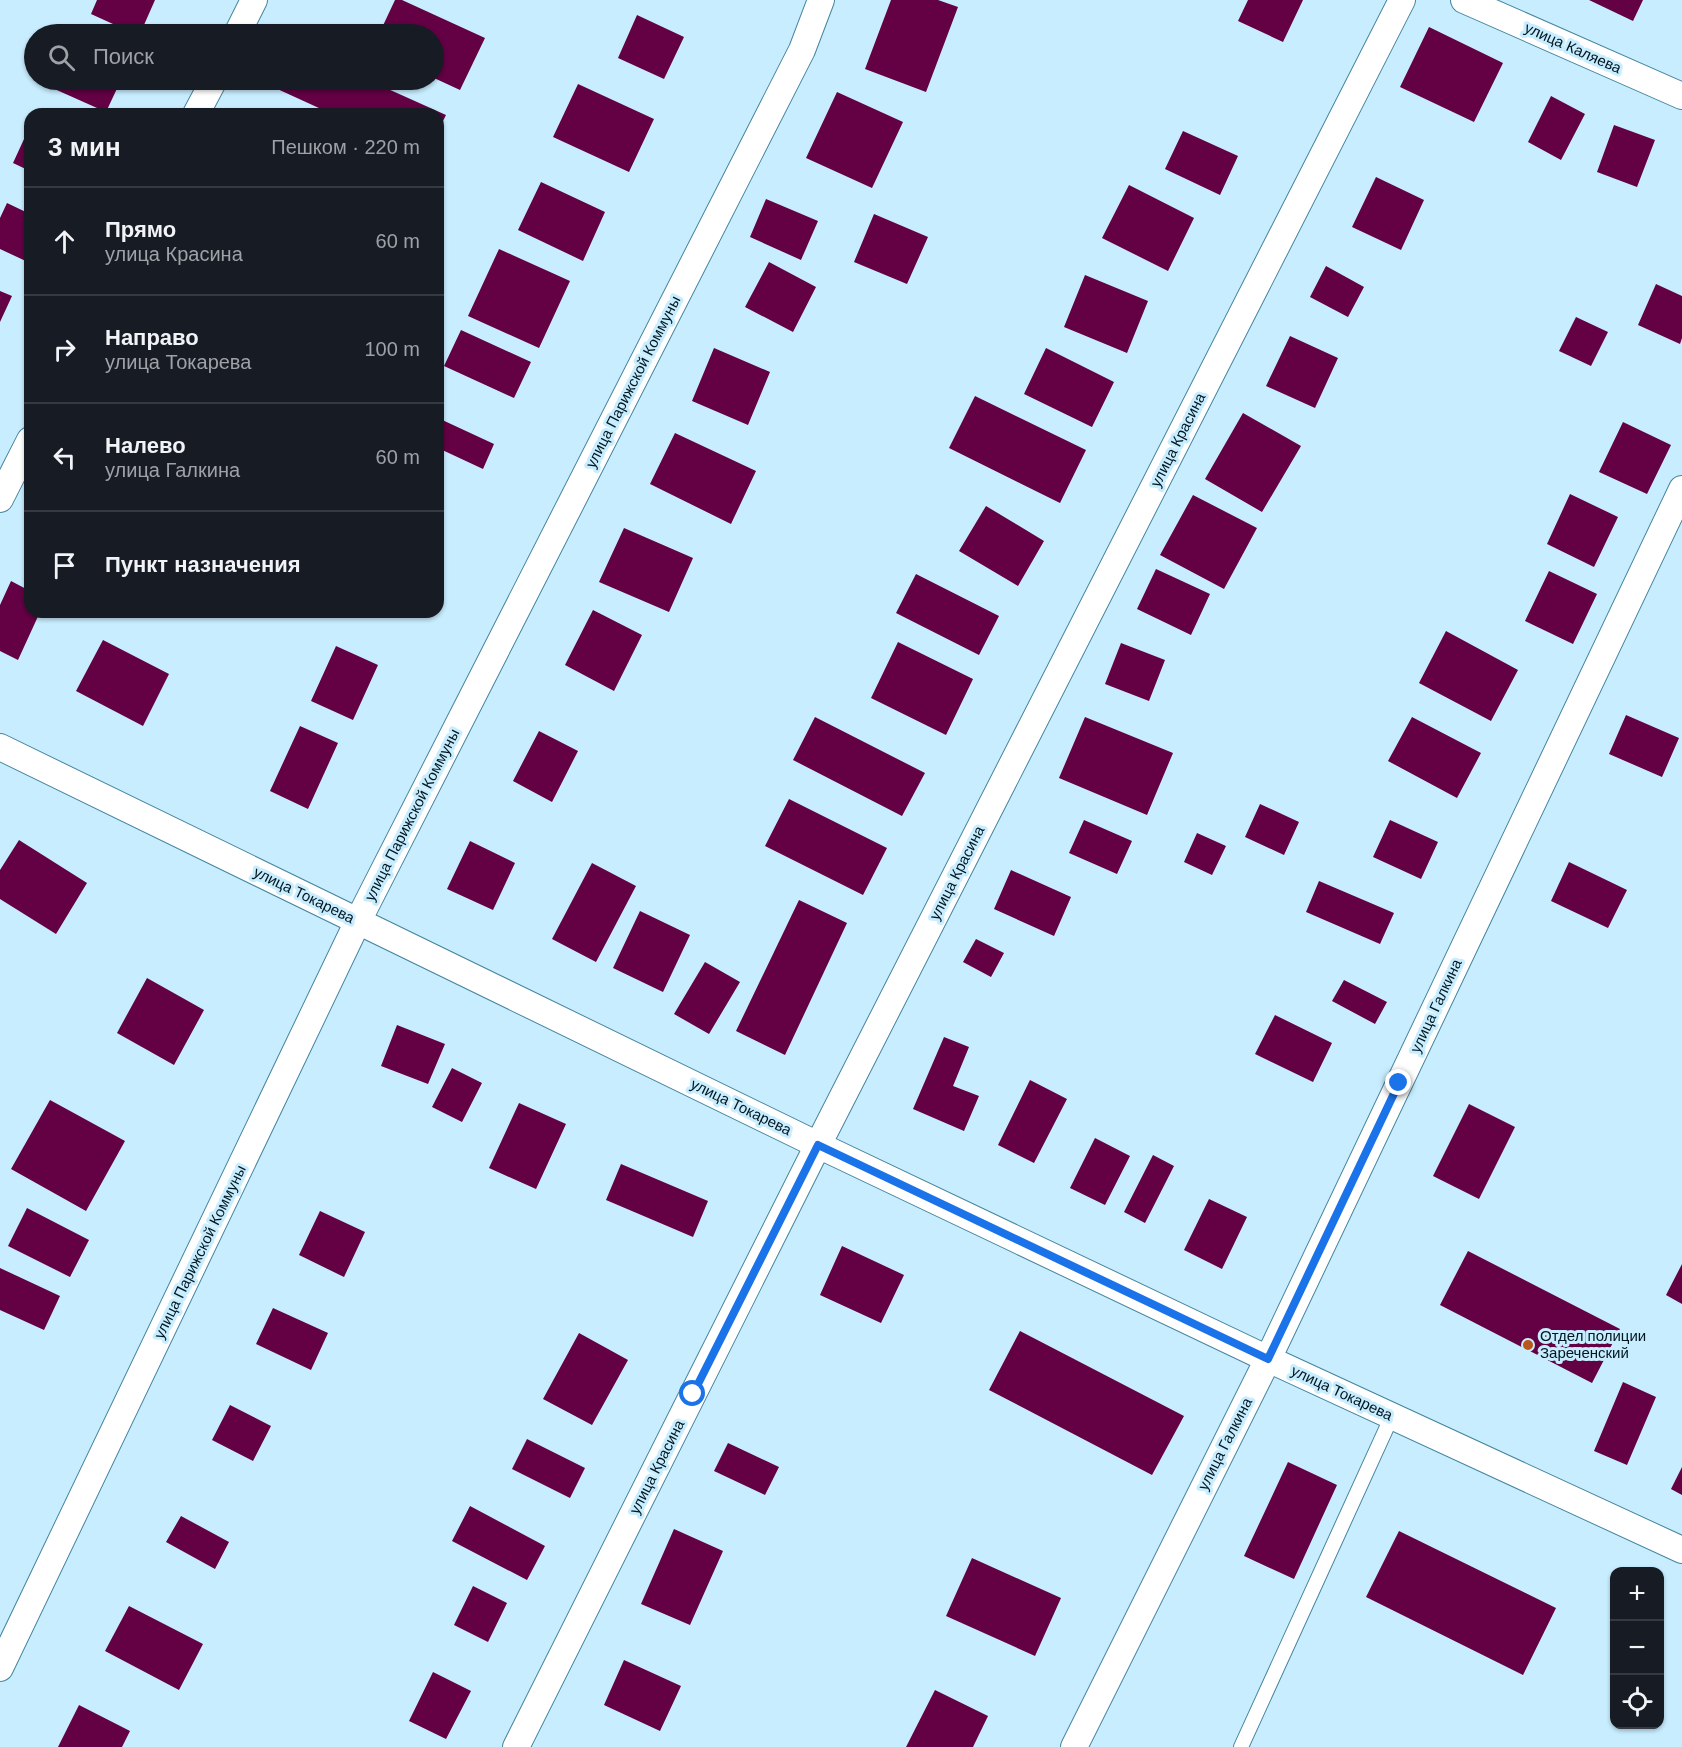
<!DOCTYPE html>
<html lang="ru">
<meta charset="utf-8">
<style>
:root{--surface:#171b24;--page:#242831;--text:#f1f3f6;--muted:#9ea1a6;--line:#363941}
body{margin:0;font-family:Helvetica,sans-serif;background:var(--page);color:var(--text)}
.controls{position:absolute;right:18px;bottom:18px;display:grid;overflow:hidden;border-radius:12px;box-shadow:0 2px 4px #0004}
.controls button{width:54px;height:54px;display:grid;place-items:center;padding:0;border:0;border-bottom:2px solid var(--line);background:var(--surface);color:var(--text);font:30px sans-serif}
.stop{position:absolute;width:18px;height:18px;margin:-14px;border:4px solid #1a73e8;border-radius:50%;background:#fff}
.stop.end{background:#1a73e8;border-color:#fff;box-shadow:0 2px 6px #0008}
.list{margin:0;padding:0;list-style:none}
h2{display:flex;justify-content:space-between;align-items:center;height:78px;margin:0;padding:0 24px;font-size:26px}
h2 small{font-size:20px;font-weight:400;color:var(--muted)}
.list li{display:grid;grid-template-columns:39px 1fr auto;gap:18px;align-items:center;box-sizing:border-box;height:108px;padding:0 24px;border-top:2px solid var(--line)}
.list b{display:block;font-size:22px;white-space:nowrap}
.list p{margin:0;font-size:20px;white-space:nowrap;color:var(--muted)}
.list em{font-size:20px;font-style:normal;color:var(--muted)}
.icon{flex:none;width:33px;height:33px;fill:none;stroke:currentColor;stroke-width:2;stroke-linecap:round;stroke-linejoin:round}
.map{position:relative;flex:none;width:1682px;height:1747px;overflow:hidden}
.search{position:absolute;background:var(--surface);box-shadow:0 2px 4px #0004;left:24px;top:24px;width:420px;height:66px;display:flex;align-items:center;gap:15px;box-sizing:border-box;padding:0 21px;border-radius:33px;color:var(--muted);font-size:22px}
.panel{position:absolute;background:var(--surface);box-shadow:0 2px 4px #0004;left:24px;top:108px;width:420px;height:510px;border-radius:18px}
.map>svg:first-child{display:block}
</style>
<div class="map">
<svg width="1682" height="1747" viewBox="0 0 1682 1747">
<rect width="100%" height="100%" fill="#c8edfe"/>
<!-- building -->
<path fill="#630144" d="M97 0H155L140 34H135L91 14Z
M395 0H402L485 38 460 90 434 78V34H379Z
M891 0H938L958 7 926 92 865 69Z
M1248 0H1303L1283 42 1238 21Z
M1589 0H1643L1633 21Z
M637 15 684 37 664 79 618 58Z
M1429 27 1503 63 1474 122 1400 87Z
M53 80H121L106 112 50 87Z
M277 80H368L446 115 438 131V114H332L273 87Z
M578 84 654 119 629 172 553 137Z
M837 92 903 122 872 188 806 158Z
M1551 96 1585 114 1561 160 1528 142Z
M1614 125 1655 140 1637 187 1597 172Z
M30 126V171L13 163Z
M1183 131 1238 156 1220 195 1165 169Z
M1376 177 1424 200 1401 250 1352 227Z
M541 182 605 212 583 261 518 230Z
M1129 185 1194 218 1168 271 1102 238Z
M766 199 818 221 801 260 750 237Z
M7 203 30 214V263L0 249V218Z
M874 214 928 237 907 284 854 262Z
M499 249 570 281 539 348 468 316Z
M769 262 816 287 793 332 745 307Z
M1326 266 1364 287 1348 317 1310 297Z
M1085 275 1148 301 1127 353 1064 327Z
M1656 284 1682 296V338L1680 344 1638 325Z
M0 291 12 296 0 322Z
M1576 317 1608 332 1591 366 1559 351Z
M461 330 531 362 514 398 444 366Z
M1290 336 1338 358 1315 408 1266 386Z
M714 348 770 372 748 425 692 401Z
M1046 348 1114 382 1092 427 1024 394Z
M975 396 1086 450 1060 503 949 448Z
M1243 413 1301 446 1262 512 1205 479Z
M438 418 494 444 483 469 438 448Z
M1623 422 1671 445 1647 494 1599 472Z
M675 433 756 471 731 524 650 484Z
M1570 494 1618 517 1594 567 1547 544Z
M1193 495 1257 528 1224 589 1160 555Z
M986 506 1044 541 1018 586 959 551Z
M624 528 693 558 669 612 599 582Z
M1156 569 1210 594 1191 635 1137 609Z
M1549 571 1597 594 1573 644 1525 621Z
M916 574 999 616 979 655 896 613Z
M11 581 30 591V612H40L18 660 0 651V605Z
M593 610 642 635 614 691 565 665Z
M1446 631 1518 670 1491 721 1419 683Z
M103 640 169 674 143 726 76 691Z
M898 642 973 679 946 735 871 698Z
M1121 643 1165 660 1149 701 1105 684Z
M336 646 378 665 353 720 311 701Z
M1626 715 1679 738 1662 777 1609 754Z
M815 717 925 773 902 816 793 760Z
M1085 717 1173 753 1147 815 1059 778Z
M1412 717 1481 753 1457 798 1388 761Z
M300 726 338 743 308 809 270 791Z
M539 731 578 751 552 802 513 781Z
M789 799 887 848 863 895 765 846Z
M1260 804 1299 822 1284 855 1245 837Z
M1084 820 1132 841 1117 874 1069 853Z
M1390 820 1438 842 1421 879 1373 857Z
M1197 833 1226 846 1212 875 1184 862Z
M19 840 87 883 56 934 0 899V870Z
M470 841 515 863 493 910 447 889Z
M1569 862 1627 890 1608 928 1551 901Z
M592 863 636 886 596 962 552 939Z
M1011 870 1071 897 1054 936 994 909Z
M1319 881 1394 913 1380 944 1306 912Z
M799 900 847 923 785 1055 736 1031Z
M640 911 690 935 663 992 613 968Z
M976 939 1004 953 991 977 963 962Z
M705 962 740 982 709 1034 674 1014Z
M147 978 204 1010 174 1065 117 1033Z
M1344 980 1387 1002 1375 1024 1332 1001Z
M1275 1015 1332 1043 1313 1082 1255 1054Z
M397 1025 445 1044 428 1084 381 1066Z
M944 1037 969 1047 953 1086 979 1096 964 1131 913 1109Z
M452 1068 482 1083 462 1122 432 1107Z
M1030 1080 1067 1099 1034 1163 998 1145Z
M50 1100 125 1141 86 1211 11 1169Z
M519 1103 566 1124 536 1189 489 1168Z
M1469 1104 1515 1127 1479 1199 1433 1176Z
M1095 1138 1130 1156 1105 1205 1070 1188Z
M1153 1155 1174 1166 1145 1223 1124 1212Z
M621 1164 708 1201 693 1237 606 1200Z
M1209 1199 1247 1217 1222 1269 1184 1250Z
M27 1208 89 1240 70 1277 8 1246Z
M320 1211 365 1232 344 1277 299 1255Z
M842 1246 904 1275 881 1323 820 1295Z
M1468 1251 1620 1329 1592 1383 1440 1305Z
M1682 1264V1304L1666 1295Z
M0 1268 60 1296 44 1330 0 1310Z
M273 1308 328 1333 311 1370 256 1344Z
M1020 1331 1184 1416 1152 1475 989 1390Z
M579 1333 628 1360 592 1425 543 1399Z
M1623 1382 1656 1397 1627 1465 1594 1451Z
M230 1405 271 1426 253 1461 212 1440Z
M527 1439 585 1468 570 1498 512 1469Z
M728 1443 779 1467 765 1495 714 1471Z
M1288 1462 1337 1485 1294 1579 1244 1556Z
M1682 1467V1495L1671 1489Z
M470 1506 545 1546 527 1580 452 1541Z
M181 1516 229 1542 215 1569 166 1542Z
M674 1529 723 1551 690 1625 641 1604Z
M1399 1531 1556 1608 1523 1675 1366 1597Z
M972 1558 1061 1598 1035 1656 946 1616Z
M473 1586 507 1603 488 1642 454 1625Z
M129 1606 203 1644 179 1690 105 1651Z
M624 1660 681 1686 660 1731 604 1705Z
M433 1672 471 1691 446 1739 409 1721Z
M935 1690 988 1716 973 1747H906Z
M79 1705 130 1731 122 1747H58Z"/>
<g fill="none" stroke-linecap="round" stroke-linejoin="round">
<defs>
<path id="service" d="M1241 1747 1392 1416"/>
<path id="minor" d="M1464 0 1682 96
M237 34 254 0
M196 114 214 80
M0 499 30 440
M0 747 818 1145 1268 1359 1682 1550
M0 1668 358 921 802 50 821 0
M516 1747 818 1145 1402 0
M1074 1747 1268 1359 1682 489"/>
</defs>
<!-- service casing -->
<use href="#service" stroke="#46859f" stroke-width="16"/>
<!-- minor casing -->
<use href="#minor" stroke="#46859f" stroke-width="28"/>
<!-- service -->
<use href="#service" stroke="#fff" stroke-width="14"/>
<!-- minor -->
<use href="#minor" stroke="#fff" stroke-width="26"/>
</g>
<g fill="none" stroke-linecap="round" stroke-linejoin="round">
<!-- route -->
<path stroke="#1a73e8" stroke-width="8" d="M693 1394 818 1145 1268 1359 1399 1083"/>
</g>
<!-- markers -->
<circle fill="#b9561b" stroke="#c8edfe" stroke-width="2" cx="1528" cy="1345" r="6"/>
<g text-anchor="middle" stroke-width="6" stroke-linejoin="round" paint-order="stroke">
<!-- street labels -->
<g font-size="15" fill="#001721" stroke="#c8edfe">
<text transform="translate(1573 48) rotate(24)" y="5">улица Каляева</text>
<text transform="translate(633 382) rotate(-63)" y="5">улица Парижской Коммуны</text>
<text transform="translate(1178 440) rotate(-63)" y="5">улица Красина</text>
<text transform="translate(412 815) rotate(-63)" y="5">улица Парижской Коммуны</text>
<text transform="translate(957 873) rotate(-63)" y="5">улица Красина</text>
<text transform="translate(304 895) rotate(26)" y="5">улица Токарева</text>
<text transform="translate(1436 1006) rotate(-65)" y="5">улица Галкина</text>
<text transform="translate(741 1107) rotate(26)" y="5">улица Токарева</text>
<text transform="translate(200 1252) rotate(-64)" y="5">улица Парижской Коммуны</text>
<text transform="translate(1342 1393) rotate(25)" y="5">улица Токарева</text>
<text transform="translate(1225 1444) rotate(-63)" y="5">улица Галкина</text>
<text transform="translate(657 1467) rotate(-63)" y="5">улица Красина</text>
</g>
<!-- poi labels -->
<g font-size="15" fill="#001721" stroke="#c8edfe" text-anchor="start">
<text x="1540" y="1341">Отдел полиции<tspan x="1540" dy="17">Зареченский</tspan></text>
</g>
</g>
</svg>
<div class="controls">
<button>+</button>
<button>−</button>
<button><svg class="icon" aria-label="locate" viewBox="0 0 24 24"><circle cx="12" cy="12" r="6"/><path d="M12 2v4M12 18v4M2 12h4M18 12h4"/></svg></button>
</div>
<div class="stop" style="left:693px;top:1394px"></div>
<div class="stop end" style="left:1399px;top:1083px"></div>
<div class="search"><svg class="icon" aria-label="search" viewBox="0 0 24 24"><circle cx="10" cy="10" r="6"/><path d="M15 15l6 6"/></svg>Поиск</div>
<section class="panel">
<h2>3 мин<small>Пешком · 220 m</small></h2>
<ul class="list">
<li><svg class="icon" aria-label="ahead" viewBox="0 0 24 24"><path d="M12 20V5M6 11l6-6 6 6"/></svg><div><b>Прямо</b><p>улица Красина</p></div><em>60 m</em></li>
<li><svg class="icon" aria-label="right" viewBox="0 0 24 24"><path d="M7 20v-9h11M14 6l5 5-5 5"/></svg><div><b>Направо</b><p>улица Токарева</p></div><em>100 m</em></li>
<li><svg class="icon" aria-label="left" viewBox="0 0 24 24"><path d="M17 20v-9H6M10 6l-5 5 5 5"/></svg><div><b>Налево</b><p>улица Галкина</p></div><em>60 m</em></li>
<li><svg class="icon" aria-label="arrive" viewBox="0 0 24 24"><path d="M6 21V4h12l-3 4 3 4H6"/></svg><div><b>Пункт назначения</b></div></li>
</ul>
</section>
</div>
